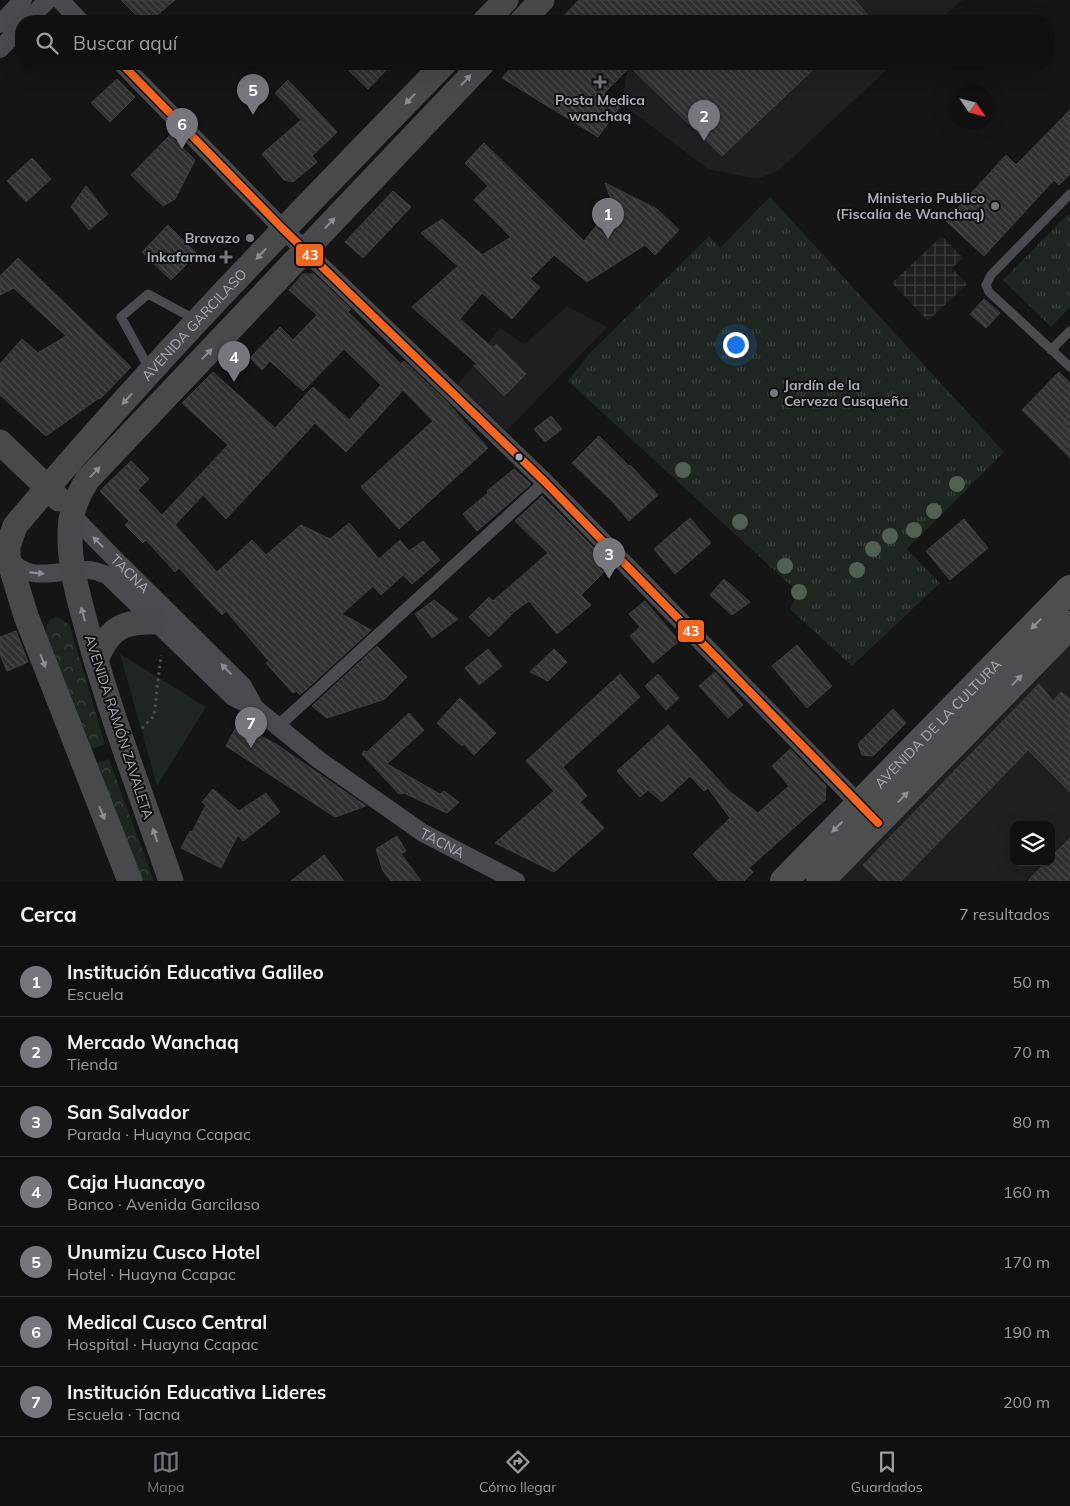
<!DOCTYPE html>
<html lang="es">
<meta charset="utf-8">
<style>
:root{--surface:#101010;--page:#191919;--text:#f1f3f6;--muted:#9c9d9f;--line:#303030;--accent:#75777d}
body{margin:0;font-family:Mulish,sans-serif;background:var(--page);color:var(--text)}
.controls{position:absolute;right:15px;bottom:15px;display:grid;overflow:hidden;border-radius:10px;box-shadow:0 5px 20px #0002}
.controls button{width:45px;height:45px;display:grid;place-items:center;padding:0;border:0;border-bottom:1px solid var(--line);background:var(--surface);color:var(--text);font:25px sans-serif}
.compass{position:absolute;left:950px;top:85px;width:45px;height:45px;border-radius:50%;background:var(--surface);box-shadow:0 5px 20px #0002;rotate:125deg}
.you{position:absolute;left:735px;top:344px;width:18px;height:18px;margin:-12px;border:4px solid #fff;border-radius:50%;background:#1a73e8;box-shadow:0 0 0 8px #1a73e833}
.badge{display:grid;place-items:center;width:32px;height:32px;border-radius:50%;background:var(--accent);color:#fff;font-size:16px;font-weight:700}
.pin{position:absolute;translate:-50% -41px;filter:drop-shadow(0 1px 2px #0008)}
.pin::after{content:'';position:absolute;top:26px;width:18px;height:15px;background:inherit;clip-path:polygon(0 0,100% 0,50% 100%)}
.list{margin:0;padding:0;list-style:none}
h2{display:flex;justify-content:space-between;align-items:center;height:65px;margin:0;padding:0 20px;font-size:21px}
h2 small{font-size:16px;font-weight:400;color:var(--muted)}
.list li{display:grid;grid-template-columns:32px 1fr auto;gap:15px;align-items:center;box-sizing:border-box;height:70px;padding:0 20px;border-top:1px solid var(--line)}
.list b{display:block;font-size:19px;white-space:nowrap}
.list p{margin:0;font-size:16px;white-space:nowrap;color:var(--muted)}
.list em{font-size:16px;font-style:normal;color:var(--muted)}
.icon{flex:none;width:28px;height:28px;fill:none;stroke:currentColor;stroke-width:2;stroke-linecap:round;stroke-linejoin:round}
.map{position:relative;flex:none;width:1070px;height:881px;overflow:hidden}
.search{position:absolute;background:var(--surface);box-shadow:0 5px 20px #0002;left:15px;right:15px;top:15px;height:55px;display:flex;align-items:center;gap:12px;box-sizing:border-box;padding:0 18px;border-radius:20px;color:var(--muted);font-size:19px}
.sheet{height:555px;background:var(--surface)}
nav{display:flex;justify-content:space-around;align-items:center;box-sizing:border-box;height:70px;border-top:1px solid var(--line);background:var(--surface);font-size:14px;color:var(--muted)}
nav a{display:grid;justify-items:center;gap:2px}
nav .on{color:var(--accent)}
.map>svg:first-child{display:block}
</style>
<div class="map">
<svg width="1070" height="881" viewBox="0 0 1070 881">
<defs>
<pattern id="industrial-grid" width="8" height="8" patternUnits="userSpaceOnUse" patternTransform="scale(1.25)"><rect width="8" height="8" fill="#1f1f21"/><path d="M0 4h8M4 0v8" fill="none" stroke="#3d3d3f"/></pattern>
<pattern id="grass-tufts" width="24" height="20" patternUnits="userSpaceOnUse" patternTransform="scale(1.25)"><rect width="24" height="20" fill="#1f2520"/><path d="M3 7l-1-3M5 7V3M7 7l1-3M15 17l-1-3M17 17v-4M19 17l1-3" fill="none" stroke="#3d423e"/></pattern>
<pattern id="forest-crowns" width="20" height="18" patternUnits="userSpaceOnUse" patternTransform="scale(1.25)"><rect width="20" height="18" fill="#1f2520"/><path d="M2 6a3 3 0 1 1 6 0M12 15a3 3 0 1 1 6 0" fill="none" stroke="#3d423e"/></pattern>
<pattern id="building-back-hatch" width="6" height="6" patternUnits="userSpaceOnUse" patternTransform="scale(1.25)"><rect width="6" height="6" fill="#303031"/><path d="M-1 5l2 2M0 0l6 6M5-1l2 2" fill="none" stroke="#4b4b4d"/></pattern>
</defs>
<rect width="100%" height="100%" fill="#151516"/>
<!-- built -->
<path fill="#1f1f21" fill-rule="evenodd" d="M579 0H962L939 21H584L572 8Z
M621 64H893L778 171 757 179 708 169 622 104 627 71Z
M567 306 607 327 500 438 454 391 500 327 524 345Z
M1070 638V881H838ZM1014 825H1051V862H1014Z"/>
<!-- industrial -->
<path fill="url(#industrial-grid)" d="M942 236 963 258 952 268 967 284 928 321 892 283Z"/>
<!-- grass -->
<path fill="url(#grass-tufts)" d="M770 197 1004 452 907 549 940 583 852 666 790 609 798 592 568 381 587 356 709 236 720 248Z
M1068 214 1070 216V307L1051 327 1003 280Z"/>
<!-- forest -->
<path fill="url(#forest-crowns)" d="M56 617 62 619 70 626 105 744 91 750 48 647 46 631 49 620Z
M109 759 154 881H139L95 764Z"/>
<!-- park -->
<path fill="#1f2520" d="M120 654 206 707 157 786Z"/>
<!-- building -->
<path fill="url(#building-back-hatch)" stroke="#3e3f42" d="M121 0H175L150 21H142Z
M579 0H855L873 21H559Z
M342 64H392L368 89Z
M514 64H819L722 156 630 67 604 93 622 104 598 137 502 78Z
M117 79 135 97 110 122 91 103Z
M288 80 337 132 312 156 317 162 293 182 284 180 262 154 301 120 275 93Z
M1070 110V174L1059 185 1054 180 984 256 946 221 1006 155 1016 165Z
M170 135 195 160 175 199 163 206 131 175Z
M484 143 584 241 613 205 605 183 657 209 679 230 655 255 645 245 587 282 554 255 530 279 540 287 512 319 482 293 460 319 493 348 496 344 526 374 504 396 474 366 477 364 412 307 458 266 421 233 442 219 482 255 511 237 474 200 488 186 465 163Z
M32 158 51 179 26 202 7 181Z
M86 186 108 214 89 230 71 207Z
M393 191 411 207 363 258 345 242Z
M168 225 197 254 171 280 142 252Z
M18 258 131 367 100 399 99 398 46 436 0 395V364L22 339 38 353 66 336 14 288 0 295V276Z
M303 274H314L351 309 348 312 401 364 404 361 446 401 488 448 399 529 361 487 433 421 403 390 346 452 315 423 226 519 203 495 175 525 217 572 252 540 266 555 301 525 330 539 349 523 379 559 400 540 409 551 423 541 440 560 412 584 403 575 381 595 373 586 342 614 371 630 300 695 296 691 293 693 266 663 269 661 226 611 222 615 179 568 175 572 146 540 143 543 125 525 129 521 100 491 131 461 149 479 138 490 162 515 228 445 182 403 213 372 275 428 313 387 349 420 381 385 344 349 303 391 270 361 262 370 250 358 280 327 293 340 317 315 289 290Z
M984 299 1000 313 986 328 970 314Z
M1059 372 1070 383V458L1022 410Z
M551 416 562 429 545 442 534 429Z
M599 436 629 466 630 465 658 495 629 521 612 501 572 463Z
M514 469 531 484 477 531 463 514 488 493 487 491Z
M542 496 611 565 581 595 591 605 557 634 529 601 515 611 489 637 469 617 489 597 493 601 548 553 515 521Z
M690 518 711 543 675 574 654 549Z
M964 519 988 548 950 580 926 551Z
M724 579 750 602 732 615 710 595Z
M434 600 458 619 432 638 415 614Z
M645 601 679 641 653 663 630 636 640 627 629 614Z
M16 631 28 662 7 671 0 654V637Z
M797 645 832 686 807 708 772 666Z
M377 646 407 677 385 699 327 718 312 706Z
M488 649 502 666 479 685 465 668Z
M554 649 567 662 548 681 530 672Z
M715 672 743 705 728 718 699 686Z
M620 674 640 697 563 767 587 796 580 802 604 828 554 872 495 843 554 791 526 761Z
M658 674 679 698 666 710 645 686Z
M1039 684 1053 701 1061 692 1070 699V792L1028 750 901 881H879L863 865Z
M460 698 496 733 474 755 464 744 462 746 437 723Z
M893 709 906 723 873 756 862 755 858 744Z
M409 713 424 730 387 764 440 794 444 791 459 802 447 813 404 793 399 794 362 754 364 751 367 752Z
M238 724 276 744 366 806 335 817 226 746Z
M668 725 729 791 758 813 789 786 772 766 790 749 826 786 825 800 749 868 753 872 744 881H718L693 854 730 818 708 788 704 791 690 776 662 802 648 790 640 797 617 771Z
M213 789 239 811 266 793 280 812 243 841 238 835 221 868 181 848 190 831 192 832 206 805 202 802Z
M397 836 406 851 401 854 421 881H391L383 871 376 849Z
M1070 838V881H1028L1046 862H1051V857Z
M324 855 344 881H291Z"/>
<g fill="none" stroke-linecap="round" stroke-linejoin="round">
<!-- path -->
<path stroke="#4b4d4f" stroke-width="3" stroke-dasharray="2.5 4" stroke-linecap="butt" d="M142 728 154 716 161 655"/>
<!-- service -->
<path stroke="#4a4b4e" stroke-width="9" d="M1070 194 991 275 986 285 989 292 1070 367
M1051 350 1070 331
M150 370 121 317 148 294 196 320"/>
<!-- pedestrian -->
<path stroke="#4a4b4e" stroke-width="12" d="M277 727 545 482"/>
<!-- minor -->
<g stroke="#4a4b4e" stroke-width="18">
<path d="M60 0 80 21"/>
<path d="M27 21 48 0"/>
<path d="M0 24 23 0"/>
<path d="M0 49 21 27"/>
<path d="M122 64 283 229 545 482 866 811"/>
<path id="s1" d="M71 514 108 552 243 686 255 708"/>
<path id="s2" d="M9 557C25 585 63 569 88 570 94 570 101 573 107 575L233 697 255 708 319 760 423 833 516 881"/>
</g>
<!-- secondary -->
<g stroke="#49494c" stroke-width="25">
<path d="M485 21 506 0"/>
<path d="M522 21 542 0"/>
<path d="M0 442 59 499"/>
<path d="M96 660C109 629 121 621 155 622"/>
<path id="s3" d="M130 881 26 616 8 557V546L15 526C150 365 298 214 444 64"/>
<path d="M171 881C143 800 112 719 89 636 80 602 69 568 70 532 70 512 77 496 88 479L482 64"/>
</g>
<!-- primary -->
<g stroke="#4d4e50" stroke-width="28">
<path id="s4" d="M784 881 1070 589"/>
<path d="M820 881 1070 625"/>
</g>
<defs>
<path id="bus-1" d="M122 64 283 229 545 482 878 823"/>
</defs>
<!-- bus-1 casing -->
<use href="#bus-1" stroke="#101011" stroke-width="11"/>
<!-- bus-1 -->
<use href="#bus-1" stroke="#f26522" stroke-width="8"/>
</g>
<!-- trees -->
<g fill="#506052">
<circle cx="683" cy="470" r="8"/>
<circle cx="957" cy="484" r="8"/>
<circle cx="934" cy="511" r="8"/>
<circle cx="740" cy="522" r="8"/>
<circle cx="914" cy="530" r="8"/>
<circle cx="890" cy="536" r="8"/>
<circle cx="873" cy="549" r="8"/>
<circle cx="785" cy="566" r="8"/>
<circle cx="857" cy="570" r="8"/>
<circle cx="799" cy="592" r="8"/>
</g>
<!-- one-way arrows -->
<defs><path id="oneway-solid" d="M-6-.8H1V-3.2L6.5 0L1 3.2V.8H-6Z" transform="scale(1.25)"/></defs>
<g fill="#8c8e96">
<use href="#oneway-solid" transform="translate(466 80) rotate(-47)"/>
<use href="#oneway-solid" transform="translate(410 99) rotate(134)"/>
<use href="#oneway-solid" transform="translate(330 223) rotate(-47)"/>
<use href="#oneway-solid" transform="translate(261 254) rotate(133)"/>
<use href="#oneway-solid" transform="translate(207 354) rotate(-46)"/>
<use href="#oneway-solid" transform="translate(127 399) rotate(133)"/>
<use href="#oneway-solid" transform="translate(95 472) rotate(-46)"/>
<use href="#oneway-solid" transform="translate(83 614) rotate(-105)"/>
<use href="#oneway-solid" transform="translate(43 661) rotate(69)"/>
<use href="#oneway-solid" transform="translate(102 813) rotate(68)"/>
<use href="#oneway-solid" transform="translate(155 835) rotate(-109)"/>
</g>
<g fill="#8c8f96">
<use href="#oneway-solid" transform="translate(98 542) rotate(-134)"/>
<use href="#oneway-solid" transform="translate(37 573) rotate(6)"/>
<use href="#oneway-solid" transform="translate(226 669) rotate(-135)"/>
</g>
<g fill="#8d9097">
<use href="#oneway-solid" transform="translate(1036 624) rotate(134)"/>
<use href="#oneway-solid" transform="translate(1017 680) rotate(-46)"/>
<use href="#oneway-solid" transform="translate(903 797) rotate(-46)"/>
<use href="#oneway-solid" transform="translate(837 827) rotate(136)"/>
</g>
<!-- markers -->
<g fill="#75777d" stroke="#101011" stroke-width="2">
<path d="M597.5 74.5h5v5h5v5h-5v5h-5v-5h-5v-5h5z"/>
<circle cx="995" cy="206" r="5"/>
<circle cx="250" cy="238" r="5"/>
<path d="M223.5 249.5h5v5h5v5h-5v5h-5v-5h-5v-5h5z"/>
<circle cx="774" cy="393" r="5"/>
</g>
<circle fill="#a8acb5" stroke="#101011" stroke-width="2" cx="519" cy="457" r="4.5"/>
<g text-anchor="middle" stroke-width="4" stroke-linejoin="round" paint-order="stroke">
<!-- poi labels -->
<g font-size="14" font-weight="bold" fill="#a8acb5" stroke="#101011" text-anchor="end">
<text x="600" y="105" text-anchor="middle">Posta Medica<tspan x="600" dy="16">wanchaq</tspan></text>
<text x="985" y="203">Ministerio Publico<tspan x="985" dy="16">(Fiscalía de Wanchaq)</tspan></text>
<text x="240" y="243">Bravazo</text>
<text x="216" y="262">Inkafarma</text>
<text x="784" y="390" text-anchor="start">Jardín de la<tspan x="784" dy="16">Cerveza Cusqueña</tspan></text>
</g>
<!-- street labels -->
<g font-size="14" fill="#a8acb5" stroke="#101011">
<text dy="5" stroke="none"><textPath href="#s3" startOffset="648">AVENIDA GARCILASO</textPath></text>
<text dy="5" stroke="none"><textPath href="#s1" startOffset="84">TACNA</textPath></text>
<text dy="5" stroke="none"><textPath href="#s4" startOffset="220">AVENIDA DE LA CULTURA</textPath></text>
<text transform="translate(119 727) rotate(72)" y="5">AVENIDA RAMÓN ZAVALETA</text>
<text dy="5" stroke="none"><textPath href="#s2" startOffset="536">TACNA</textPath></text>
</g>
</g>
<g stroke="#101011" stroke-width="2">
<rect x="295" y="243" width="29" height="24" rx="5" fill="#f26522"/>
<rect x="677" y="619" width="28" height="24" rx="5" fill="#f26522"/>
</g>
<g font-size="14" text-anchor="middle" font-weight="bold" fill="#fff">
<text x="310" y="260">43</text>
<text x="691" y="636">43</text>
</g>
</svg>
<div class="controls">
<button><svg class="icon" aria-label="layers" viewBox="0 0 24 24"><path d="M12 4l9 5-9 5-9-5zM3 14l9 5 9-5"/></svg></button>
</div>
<svg class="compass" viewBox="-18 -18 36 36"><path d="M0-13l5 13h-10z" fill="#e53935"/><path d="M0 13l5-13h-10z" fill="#9c9d9f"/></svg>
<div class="you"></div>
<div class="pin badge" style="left:608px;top:239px">1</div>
<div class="pin badge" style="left:704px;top:141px">2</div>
<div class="pin badge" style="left:609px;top:579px">3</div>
<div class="pin badge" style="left:234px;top:382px">4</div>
<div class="pin badge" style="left:253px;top:115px">5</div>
<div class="pin badge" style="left:182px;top:149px">6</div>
<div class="pin badge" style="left:251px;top:748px">7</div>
<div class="search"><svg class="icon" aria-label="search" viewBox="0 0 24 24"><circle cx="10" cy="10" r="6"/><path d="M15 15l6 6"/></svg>Buscar aquí</div>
</div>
<section class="sheet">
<h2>Cerca<small>7 resultados</small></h2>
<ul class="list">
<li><span class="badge">1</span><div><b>Institución Educativa Galileo</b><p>Escuela</p></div><em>50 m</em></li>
<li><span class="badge">2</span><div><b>Mercado Wanchaq</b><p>Tienda</p></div><em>70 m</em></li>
<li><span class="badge">3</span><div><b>San Salvador</b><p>Parada · Huayna Ccapac</p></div><em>80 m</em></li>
<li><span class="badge">4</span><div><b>Caja Huancayo</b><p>Banco · Avenida Garcilaso</p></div><em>160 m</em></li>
<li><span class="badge">5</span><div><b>Unumizu Cusco Hotel</b><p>Hotel · Huayna Ccapac</p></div><em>170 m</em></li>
<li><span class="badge">6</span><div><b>Medical Cusco Central</b><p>Hospital · Huayna Ccapac</p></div><em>190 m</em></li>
<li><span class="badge">7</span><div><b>Institución Educativa Lideres</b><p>Escuela · Tacna</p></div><em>200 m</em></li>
</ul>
</section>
<nav>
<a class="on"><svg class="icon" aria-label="map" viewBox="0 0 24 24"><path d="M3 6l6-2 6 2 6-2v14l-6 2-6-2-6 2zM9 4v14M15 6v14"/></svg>Mapa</a>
<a><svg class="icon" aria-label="directions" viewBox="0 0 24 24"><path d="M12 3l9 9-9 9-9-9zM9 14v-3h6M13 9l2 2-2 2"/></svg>Cómo llegar</a>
<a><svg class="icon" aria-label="saved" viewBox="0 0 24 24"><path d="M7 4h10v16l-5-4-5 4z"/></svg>Guardados</a>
</nav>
